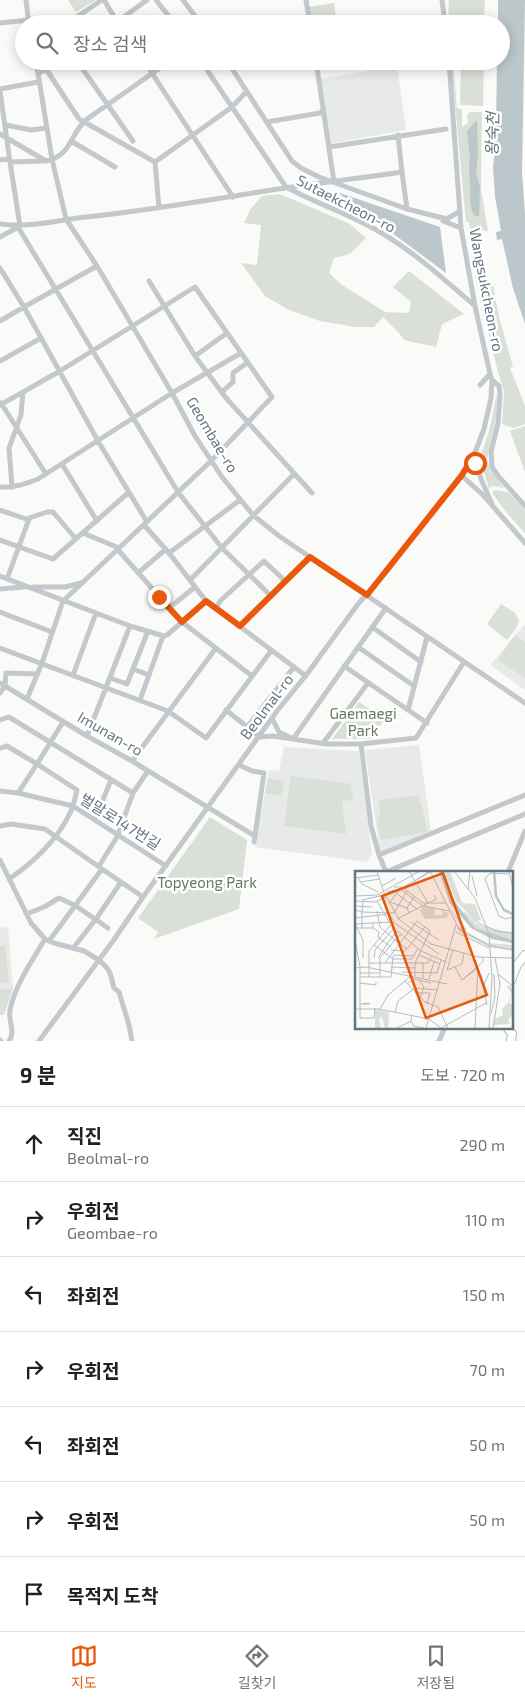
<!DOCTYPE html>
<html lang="ko">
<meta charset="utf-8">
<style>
:root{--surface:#fff;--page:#f2f2f2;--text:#202124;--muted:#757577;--line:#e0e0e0;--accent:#ea580c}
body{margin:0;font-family:"Exo 2","Noto Sans KR",sans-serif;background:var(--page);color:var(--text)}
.stop{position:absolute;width:15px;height:15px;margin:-11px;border:4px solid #ea580c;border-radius:50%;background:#fff}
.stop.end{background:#ea580c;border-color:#fff;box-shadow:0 1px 5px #0008}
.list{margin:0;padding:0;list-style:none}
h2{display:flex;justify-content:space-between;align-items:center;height:65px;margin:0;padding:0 20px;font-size:21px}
h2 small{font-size:16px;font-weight:400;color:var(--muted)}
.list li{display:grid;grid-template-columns:32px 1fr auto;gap:15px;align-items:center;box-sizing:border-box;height:75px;padding:0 20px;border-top:1px solid var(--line)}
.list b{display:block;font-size:19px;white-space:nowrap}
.list p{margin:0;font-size:16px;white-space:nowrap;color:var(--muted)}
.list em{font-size:16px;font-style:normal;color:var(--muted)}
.icon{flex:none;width:28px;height:28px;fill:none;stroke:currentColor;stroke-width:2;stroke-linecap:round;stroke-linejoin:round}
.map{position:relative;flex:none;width:525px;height:1041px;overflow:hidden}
.search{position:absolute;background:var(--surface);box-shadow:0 2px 12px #0003;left:15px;right:15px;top:15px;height:55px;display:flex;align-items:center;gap:12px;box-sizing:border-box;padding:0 18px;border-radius:28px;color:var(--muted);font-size:19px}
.sheet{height:590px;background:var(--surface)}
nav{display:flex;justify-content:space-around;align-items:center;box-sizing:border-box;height:70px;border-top:1px solid var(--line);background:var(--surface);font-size:14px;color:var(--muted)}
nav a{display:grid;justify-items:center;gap:2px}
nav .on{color:var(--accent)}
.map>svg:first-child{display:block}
</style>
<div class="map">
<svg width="525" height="1041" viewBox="0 0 525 1041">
<rect width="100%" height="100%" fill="#fafaf8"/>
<!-- built -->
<path fill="#e8e9e9" d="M397 66 406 130 328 144 319 79Z
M525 624V690L490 665Z
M419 745 431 831 380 853 365 750Z
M284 747 359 751 372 854 367 862 255 847 269 770 279 771Z
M8 927 13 988 0 989V928Z"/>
<!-- green -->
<path fill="#dadfd7" d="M68 0H96L76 12Z
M449 0H485L484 24H448Z
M334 3 337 24H310L307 7Z
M451 61H453L457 108 462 109V127L468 123 467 116 469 112H482L481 188 488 231 470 229 469 222H466Z
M461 61H484L483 106 460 105Z
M280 194 350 224 366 238 350 254 334 258 329 273 342 285 385 312 409 313 411 302 393 287 409 271 464 314 442 324 436 347 404 340 399 333 383 317 374 327H356L320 321 289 310 265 296 241 263 257 265 261 225 244 223 250 210 262 196Z
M475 276H480L481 281 487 284H493L499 317 513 367 510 368 525 406V424L514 428 502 424 504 392 497 368Z
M497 393 496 418 487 459 490 469 504 488 492 486 489 489 480 458 489 431Z
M525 426V472L510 431Z
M494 490 508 492 525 510V533L506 512 492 493Z
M501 604 515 613 519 620 517 627 507 640 487 624Z
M515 635 525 642V678L498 660Z
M359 702 385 719 371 739H332Z
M291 776 351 784 353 800 342 801 346 834 284 826Z
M268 778 284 781 281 796 265 793Z
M419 795 420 803 423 809 427 832 381 840 377 822 380 813 379 800Z
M210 817 247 840 239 909 154 939 158 932 138 918Z
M5 945 9 982 0 983V946Z
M13 988 4 1015H0V989Z"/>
<!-- water -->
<path fill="#bbc7cb" d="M498 0H525L522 173 525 214V324L513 288 502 239 497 240 496 232 501 231 495 196 493 169 496 131 497 61H501V24H498Z
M477 120 478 156C476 162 478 167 476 173L480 187 479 217 474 215 471 208 469 164 470 159 467 131Z
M337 192 440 227 446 273Z"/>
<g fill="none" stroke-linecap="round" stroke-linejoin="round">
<defs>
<path id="highway" d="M511 980 517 965 525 955
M507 1027 512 1034 511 1041"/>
</defs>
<!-- highway casing -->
<use href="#highway" stroke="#b4b9bd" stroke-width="10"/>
<!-- minor -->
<path stroke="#c3c8cc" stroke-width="5" d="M26 0 29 24
M104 0 118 23
M156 0 175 24
M183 0 201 24
M306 0 310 24
M442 0 445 24
M0 23 29 20
M66 24 102 0
M114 24 147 0
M36 61 52 159 66 219 97 266 172 393 195 436 222 477 253 515 279 536 525 703
M77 61 133 141
M144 61 233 197
M201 61 286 187C317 204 350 214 380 232 414 252 445 280 475 306
M227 61 292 161 301 168 319 177 407 209 447 219 460 211
M316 61 334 182
M382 61 383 64
M449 61 461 228 475 306 490 374 492 380 499 386 500 394 498 423 491 452 492 467 499 477 525 506
M46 69 79 119 155 162
M38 74 57 61
M0 89 38 82
M0 91 10 162 43 161
M267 122 320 113 323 110
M6 125 31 130 46 128
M0 134 46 161C73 155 69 134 87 119L170 61
M71 141 115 167
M329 147 446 129
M0 160 9 159 10 162 20 226
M402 172 407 209
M159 208 155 162 232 107 246 92
M443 221 461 228
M0 224C29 228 58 220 86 217 153 210 219 198 285 188 324 182 363 178 402 172L398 135
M0 237 18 227 178 492 222 548 271 596
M0 268 24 307 97 266
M149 281 195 356 226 398 312 493
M0 321 24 307 98 441 147 522
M195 356 227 333
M0 361 41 338
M480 385 490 374
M222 392 233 382V373L247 363
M1 403 46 474
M0 405 60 371 195 287 272 397 211 461 63 601 42 663 27 699
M474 456 481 479 492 504
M62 464 97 521
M461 475 483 495 525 543
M0 487C14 488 25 484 38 479L172 393 241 353
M12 487 9 448 21 415 23 392
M0 510 26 519 47 512H53L76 539
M144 525 169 553 206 601 306 676
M83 533 119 548
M0 540 53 559 128 493
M118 550 182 622 252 676
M169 553 240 500
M138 573 166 549
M0 576 130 626
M7 579 29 519
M190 580 294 474
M33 587H65L81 583
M0 589 24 587
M169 608 195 587
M216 608 221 600 264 561 285 581
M386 608 293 739 326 744H361L416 738 464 662
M0 612 52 632
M240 626 310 557
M372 627 421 662
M358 647 414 686
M0 648 168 711 206 738 271 651
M344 666 427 723
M133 669 149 675
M73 675 96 613
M110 678 127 684 148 631
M0 683 87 736 132 761 255 836 254 842
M0 693 5 686 6 673 37 674
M140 700 163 636
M226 710 260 737 272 736 293 739 279 732 272 718
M408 710 427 637
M0 720 9 717 133 793
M247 727 294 667
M87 736 130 626 164 636 167 635 206 601
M323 743 368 683
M361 744 371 826 379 855 525 795
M0 748 7 746 37 764 18 793
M132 761 216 648
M239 765 252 771 264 773 255 836
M0 791 18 793 73 806 166 866
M95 819 111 780
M0 826 11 824 45 829 102 869 49 941
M379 855 386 872 525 814
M0 860 31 923 45 939 54 943 84 951 99 960 107 968 110 973 114 988 119 992 129 1025 132 1041
M99 866 117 837 133 793 148 771
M102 869 143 897
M508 872 525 831
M9 879C33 863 58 839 70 813 74 806 75 797 77 790L37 764 63 722
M27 914 46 906 59 898 76 906 108 928
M74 947 96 919 121 882
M0 1040 1 1041
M9 1041C16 1032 8 1021 10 1010 15 985 32 961 45 939
M39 1041 113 941 143 897 277 711 307 674 358 604 387 571 461 475 474 455 484 429 491 398 492 380
M439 1041 445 1027"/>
<!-- highway -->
<use href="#highway" stroke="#fff" stroke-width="8"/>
</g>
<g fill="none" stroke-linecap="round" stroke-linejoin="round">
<!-- route -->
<path stroke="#ea580c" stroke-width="6" d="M159 597 182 622 206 601 240 626 310 557 367 595 462 475 474 455 475 463"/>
</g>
<g text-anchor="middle" stroke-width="5" stroke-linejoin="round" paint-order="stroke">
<!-- street labels -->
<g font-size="15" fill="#657683" stroke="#fff">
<text transform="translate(346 204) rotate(27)" y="5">Sutaekcheon-ro</text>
<text transform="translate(486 290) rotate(79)" y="5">Wangsukcheon-ro</text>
<text transform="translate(212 435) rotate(59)" y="5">Geombae-ro</text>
<text transform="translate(267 707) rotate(-53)" y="5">Beolmal-ro</text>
<text transform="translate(110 734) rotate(30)" y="5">Imunan-ro</text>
<text transform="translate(120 822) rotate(32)" y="5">벌말로147번길</text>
</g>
<!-- park labels -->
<g font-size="15" fill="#687a64" stroke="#fff">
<text x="363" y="719">Gaemaegi<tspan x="363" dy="17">Park</tspan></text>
<text x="207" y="888">Topyeong Park</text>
</g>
<!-- water labels -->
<g font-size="16" font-style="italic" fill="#60757c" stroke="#fff">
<text transform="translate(492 134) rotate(-89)" y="6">왕숙천</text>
</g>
</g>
<!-- overview -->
<g transform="translate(355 871)">
<rect width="158" height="158" fill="#fafaf8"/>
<path d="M88 0 91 5 90 0H95L107 32 120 33 126 49 122 50 135 57 157 62V69L120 57 108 42 110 41 121 53 132 60 120 51 100 28 91 6 98 27 106 36 100 30 96 25ZM68 35 80 37 79 44H88L86 39 94 42 92 47 70 48 65 40ZM94 37 112 58 110 60 132 72 157 74V79L134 76 105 61 102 58V54L110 60ZM154 114 158 118 157 125 155 128V131L154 132 157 133V145L153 148 155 153 138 154 142 131 140 148 148 144 147 138 154 131V129L157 123 152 116ZM20 138 34 141 33 157H30L27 146 24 148 26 157H20Z" fill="#dadfd7"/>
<path d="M84 0H87L97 27 120 57 157 69V72L137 68 116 57 95 32Z" fill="#bbc7cb"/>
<path fill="none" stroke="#bbc7cb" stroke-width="2.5" d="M139 0 141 25 149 39 158 43"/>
<path fill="none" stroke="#b5bdc2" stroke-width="1" d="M22 0 29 22 44 48 76 73 123 86 158 87M54 0 73 32M75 0 104 58 135 75 158 79M75 0 61 9 75 1M99 0 120 27 134 63 137 107 134 157M154 0 158 18M154 3 135 2 130 8 144 45 151 48 158 46M117 5 122 25M0 7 23 4M3 7 7 13 23 21M6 11 24 8M27 15 41 7M39 16H47L68 32H90M113 18 115 0M32 21 45 18 68 35M41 22 62 38M24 23 33 40M0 25 22 24 65 0M7 29 25 25M0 30 20 31 31 26M22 30 34 51M8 31 7 41 39 42 52 20M35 31 52 37M34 32 45 18 61 9M0 35 17 36M69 35 94 40M0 39 7 41V57M22 40 25 56 40 69 25 87V106M54 42 52 37 59 26M0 47 34 43 39 50M42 48 81 28 79 24M56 51 84 69M18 52V57L24 61 23 66 32 73 23 87M0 53 37 51M0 53 8 69V87M131 55 141 60 158 62M1 57H18M101 61 134 77M46 63 40 69 52 78M0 69 5 96V147M19 74 38 88H57L63 77M36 76 32 73 42 60 66 80M36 79 50 80 70 56M98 79 92 99 107 93 109 82M66 80 91 91M38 84 58 85M64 84 85 93M19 87 20 79 39 57M14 92H68M30 92 62 50 75 60 60 92V105M36 96 60 97M100 96 107 109 128 91V86M0 97 11 96 92 113M47 101 82 102 86 89M5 102H25M143 103 158 115M5 106H36L38 85M14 106V80L38 51 84 83M68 107V92H73L76 86M74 108 79 91M64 109 69 116 65 127M107 109 123 97 120 157M50 110 70 131 83 136 93 157M5 112 21 114V111M52 113 58 108 76 112M60 122H75L72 133M5 133H15L14 132 8 133M132 134 128 116 134 102M0 138H24L74 148 86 157M25 138 33 124 56 105M40 141 43 130 60 117 83 119M136 143 140 125 139 103M5 147H19L20 137M56 150 59 155 69 157M42 157 56 150 57 144M71 157 101 54M86 157 131 132M138 157 145 113 140 87"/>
<path fill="#e8590c" fill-opacity="0.15" stroke="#e8590c" stroke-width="2.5" d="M88 2 132 124 71 147 27 25Z"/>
<rect width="158" height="158" fill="none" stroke="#657683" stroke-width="2.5"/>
</g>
</svg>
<div class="stop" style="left:475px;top:463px"></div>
<div class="stop end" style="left:159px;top:597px"></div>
<div class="search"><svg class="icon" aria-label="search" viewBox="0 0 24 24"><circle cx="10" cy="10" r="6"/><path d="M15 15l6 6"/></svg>장소 검색</div>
</div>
<section class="sheet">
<h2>9 분<small>도보 · 720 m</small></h2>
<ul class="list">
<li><svg class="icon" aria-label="ahead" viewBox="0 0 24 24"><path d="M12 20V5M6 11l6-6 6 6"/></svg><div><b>직진</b><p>Beolmal-ro</p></div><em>290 m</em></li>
<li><svg class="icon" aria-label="right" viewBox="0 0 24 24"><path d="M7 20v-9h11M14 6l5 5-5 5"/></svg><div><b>우회전</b><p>Geombae-ro</p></div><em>110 m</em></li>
<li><svg class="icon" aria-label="left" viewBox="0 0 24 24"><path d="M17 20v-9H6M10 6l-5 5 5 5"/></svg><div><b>좌회전</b></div><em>150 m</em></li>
<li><svg class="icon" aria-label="right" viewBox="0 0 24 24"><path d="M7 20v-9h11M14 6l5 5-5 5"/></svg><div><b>우회전</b></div><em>70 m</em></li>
<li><svg class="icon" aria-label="left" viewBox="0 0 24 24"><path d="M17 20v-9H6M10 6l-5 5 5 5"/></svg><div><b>좌회전</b></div><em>50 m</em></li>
<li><svg class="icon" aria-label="right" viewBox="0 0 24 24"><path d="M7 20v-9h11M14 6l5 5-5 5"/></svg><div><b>우회전</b></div><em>50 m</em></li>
<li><svg class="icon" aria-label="arrive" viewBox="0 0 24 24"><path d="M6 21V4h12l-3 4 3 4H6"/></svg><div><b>목적지 도착</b></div></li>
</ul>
</section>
<nav>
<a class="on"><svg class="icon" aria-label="map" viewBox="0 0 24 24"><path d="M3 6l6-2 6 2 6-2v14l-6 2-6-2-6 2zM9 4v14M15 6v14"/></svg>지도</a>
<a><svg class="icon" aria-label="directions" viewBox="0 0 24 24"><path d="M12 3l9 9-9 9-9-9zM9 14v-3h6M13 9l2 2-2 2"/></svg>길찾기</a>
<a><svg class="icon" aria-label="saved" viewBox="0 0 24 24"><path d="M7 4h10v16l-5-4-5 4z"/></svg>저장됨</a>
</nav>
